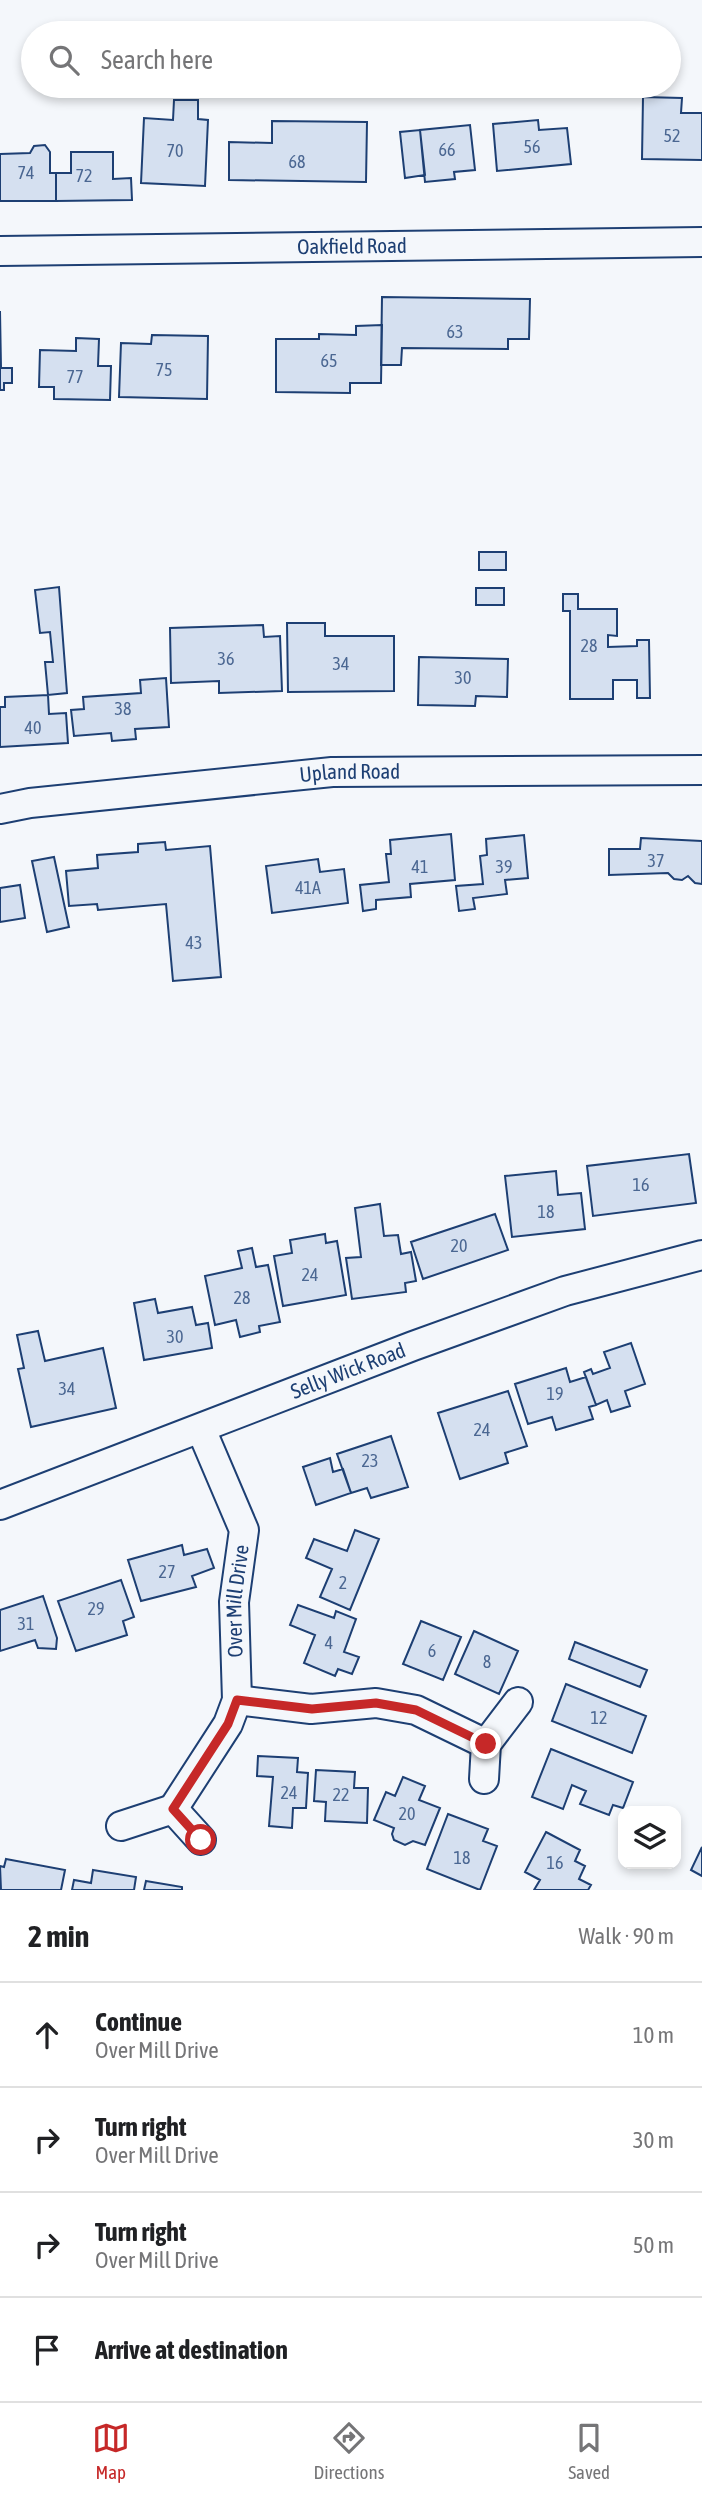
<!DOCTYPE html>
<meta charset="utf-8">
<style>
:root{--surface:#fff;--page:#f6f6f6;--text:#202124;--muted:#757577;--line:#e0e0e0;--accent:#c62828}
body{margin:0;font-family:"Asap Condensed",sans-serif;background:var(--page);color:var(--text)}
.controls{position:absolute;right:21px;bottom:21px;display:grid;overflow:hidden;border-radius:14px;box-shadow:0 4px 10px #0003}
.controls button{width:63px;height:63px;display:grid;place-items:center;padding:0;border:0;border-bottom:2px solid var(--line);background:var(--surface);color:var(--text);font:35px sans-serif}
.stop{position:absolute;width:21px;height:21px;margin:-16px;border:5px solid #c62828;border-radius:50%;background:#fff}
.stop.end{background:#c62828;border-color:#fff;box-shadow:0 2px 7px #0008}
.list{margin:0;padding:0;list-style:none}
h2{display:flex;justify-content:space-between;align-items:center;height:91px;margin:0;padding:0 28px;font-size:30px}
h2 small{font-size:23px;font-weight:400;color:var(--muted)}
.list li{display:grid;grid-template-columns:46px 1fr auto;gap:21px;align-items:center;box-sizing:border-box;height:105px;padding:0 28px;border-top:2px solid var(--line)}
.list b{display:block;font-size:26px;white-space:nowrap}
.list p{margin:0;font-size:23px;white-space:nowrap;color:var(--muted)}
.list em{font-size:23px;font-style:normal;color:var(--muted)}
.icon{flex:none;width:38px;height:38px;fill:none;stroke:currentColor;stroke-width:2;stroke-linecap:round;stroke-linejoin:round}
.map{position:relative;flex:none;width:702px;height:1890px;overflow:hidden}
.search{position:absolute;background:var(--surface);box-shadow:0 4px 10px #0003;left:21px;right:21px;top:21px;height:77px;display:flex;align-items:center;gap:18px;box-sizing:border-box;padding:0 24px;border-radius:38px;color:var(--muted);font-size:26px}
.sheet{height:511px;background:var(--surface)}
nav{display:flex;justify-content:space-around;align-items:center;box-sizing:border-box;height:98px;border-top:2px solid var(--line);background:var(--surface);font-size:19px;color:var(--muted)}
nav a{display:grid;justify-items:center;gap:4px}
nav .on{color:var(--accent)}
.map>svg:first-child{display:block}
</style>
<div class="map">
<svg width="702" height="1890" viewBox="0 0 702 1890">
<rect width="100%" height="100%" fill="#f4f7fb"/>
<!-- building -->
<path fill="#d5e0f0" stroke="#1d3f73" stroke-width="2" d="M643 97 682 98 681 113H702V160L642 159Z
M174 100H198V119L208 120 205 186 141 183 144 118 173 120Z
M538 120 539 130 567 128 571 164 497 171 493 124Z
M272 121 367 122 366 182 229 180V142L272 143Z
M470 125 475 170 454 172 455 179 425 182 420 130Z
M420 130 425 175 405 178 400 132Z
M45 145 50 152V173H56V201H0V154L30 153 34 146Z
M71 152H113V179L131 178 132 200 56 201V173H71Z
M382 297 530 299 529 339H508V349L402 348 401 365H381Z
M0 311 1 368H12V383H4V390H0Z
M382 325 381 383H350V393L276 392V339H319V334L356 335V326Z
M152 335 208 336 207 399 119 397 121 343 151 344Z
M76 338 99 339 98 366H111L110 400 54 399V387H39L40 350 76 351Z
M479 552H506V570H479Z
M59 587 67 693 48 695 45 662H53L50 632 40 633 35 590Z
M476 588H504V605H476Z
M563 594H578V609H617V636L608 635V647L637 646V640H649L650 698H637V680H613V699H570V611H563Z
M287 623H325V636H394V691L288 692Z
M263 625 264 637 280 636 282 691 219 693V681L171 683 170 628Z
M419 657 508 659 507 697 476 696 475 706 418 705Z
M166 678 169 727 135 729 136 739 112 741 111 733 74 736 71 710 84 709 83 697 141 693 140 680Z
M48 695 49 714 66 713 68 743 0 747V707H5V697Z
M451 834 455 880 410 884 411 897 376 900V909L363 911 360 885 389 882 386 854H391L390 840Z
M524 835 528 878 505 880 507 894 473 898 475 909 459 911 456 886 483 884 480 856 487 855 486 839Z
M641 838 702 841V884L695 883 688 876 682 880 674 879 668 873 609 875V849H640Z
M165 842 166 850 210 846 221 977 173 981 166 904 98 910 97 904 69 906 66 871 98 868 97 855 138 852V844Z
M54 857 69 927 47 932 32 861Z
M318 859 320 872 344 869 348 903 272 913 266 866Z
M20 885 25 918 0 922V888Z
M689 1154 696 1203 593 1216 587 1166Z
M556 1171 558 1195 581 1193 585 1229 512 1237 505 1176Z
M380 1204 384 1236 398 1235 401 1254 411 1252 416 1281 405 1283 406 1292 352 1299 346 1258 361 1257 355 1208Z
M495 1214 508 1250 423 1279 411 1242Z
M325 1234 326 1243 337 1241 346 1295 283 1306 274 1256 292 1253 290 1240Z
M252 1248 256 1267 268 1265 280 1322 259 1326 260 1332 240 1337 236 1320 215 1325 205 1276 242 1268 238 1251Z
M155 1299 158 1313 192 1307 196 1325 208 1323 212 1348 144 1360 134 1303Z
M38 1331 45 1361 103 1348 116 1408 31 1427 18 1369 24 1368 17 1335Z
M631 1343 645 1384 625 1391 630 1406 611 1412 607 1400 596 1405 584 1372 591 1369 593 1374 610 1368 604 1352Z
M566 1368 570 1382 586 1377 596 1405 589 1407 593 1419 556 1430 552 1417 528 1424 515 1384Z
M508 1391 527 1446 505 1453 508 1463 460 1479 438 1413Z
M391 1436 408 1487 371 1498 367 1488 351 1493 337 1454Z
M330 1458 333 1472 343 1469 351 1493 316 1505 303 1467Z
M355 1530 379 1539 350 1610 320 1597 332 1569 306 1558 314 1539 347 1551Z
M182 1545 184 1555 207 1549 214 1568 192 1576 196 1587 141 1601 128 1560Z
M121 1580 134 1617 123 1621 127 1635 76 1651 58 1601Z
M43 1596 57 1638 56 1649 38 1648 35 1640 0 1651V1610Z
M298 1605 334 1618 336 1611 356 1619 344 1652 359 1657 352 1674 338 1669 335 1676 304 1663 315 1635 290 1625Z
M421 1621 461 1637 443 1680 403 1664Z
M474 1631 518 1651 499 1694 455 1674Z
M575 1642 647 1670 640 1687 569 1659Z
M566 1684 646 1716 632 1753 552 1721Z
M551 1749 633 1782 623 1808 613 1805 609 1815 580 1804 586 1791 572 1785 563 1809 532 1797Z
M258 1756 298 1758 297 1772 308 1773 306 1808H293L292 1828 269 1826 273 1777 257 1776Z
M316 1770 355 1772 354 1788H368L367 1823 325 1821 326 1802 314 1801Z
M403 1777 425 1786 419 1800 440 1808 425 1845 413 1841 405 1845 394 1840 392 1834 394 1828 374 1820 386 1792 395 1796Z
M448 1814 488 1829 483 1841 497 1846 480 1890 427 1869Z
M546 1832 580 1850 575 1861 585 1866 579 1879 591 1885 588 1890H534L540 1880 525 1872Z
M702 1847V1876L691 1870Z
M6 1859 65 1870 61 1890H1L0 1866 4 1867Z
M93 1870 136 1877 134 1890H72L74 1880 91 1883Z
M146 1881 182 1887V1890H144Z"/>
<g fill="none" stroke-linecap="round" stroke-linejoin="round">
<defs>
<g id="minor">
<path id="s1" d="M0 251 702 242"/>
<path id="s2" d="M0 809 30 803 332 772 702 770"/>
<path id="s3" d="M0 1505 413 1346 565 1291 702 1255"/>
<path d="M237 1700 311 1709 376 1703 416 1710 486 1744"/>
<path d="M484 1779 486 1744 518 1702"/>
<path id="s4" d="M173 1809 228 1724 237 1700 234 1602 244 1530 201 1429"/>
<path d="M121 1826 173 1809 201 1840"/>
</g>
</defs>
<!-- minor casing -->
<use href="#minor" stroke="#1d3f73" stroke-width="32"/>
<!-- minor -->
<use href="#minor" stroke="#f4f7fb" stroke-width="28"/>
</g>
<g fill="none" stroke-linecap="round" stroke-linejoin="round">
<!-- route -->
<path stroke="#c62828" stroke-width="9" d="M201 1840 173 1809 228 1724 237 1700 312 1709 376 1703 416 1710 486 1744"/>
</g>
<g text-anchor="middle" stroke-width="5" stroke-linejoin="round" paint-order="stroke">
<!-- number labels -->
<g font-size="18" fill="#4b6792">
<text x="672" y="142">52</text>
<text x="532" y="153">56</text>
<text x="447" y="156">66</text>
<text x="175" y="157">70</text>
<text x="297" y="168">68</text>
<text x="26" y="179">74</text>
<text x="84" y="182">72</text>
<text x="455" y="338">63</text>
<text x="329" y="367">65</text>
<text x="164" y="376">75</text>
<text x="75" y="383">77</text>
<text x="589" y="652">28</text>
<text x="226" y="665">36</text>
<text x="341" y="670">34</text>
<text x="463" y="684">30</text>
<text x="123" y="715">38</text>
<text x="33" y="734">40</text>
<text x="656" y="867">37</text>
<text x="420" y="873">41</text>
<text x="504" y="873">39</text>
<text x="308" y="894">41A</text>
<text x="194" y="949">43</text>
<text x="641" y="1191">16</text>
<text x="546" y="1218">18</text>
<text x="459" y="1252">20</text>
<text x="310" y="1281">24</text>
<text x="242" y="1304">28</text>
<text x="175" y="1343">30</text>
<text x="67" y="1395">34</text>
<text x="555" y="1400">19</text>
<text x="482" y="1436">24</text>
<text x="370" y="1467">23</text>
<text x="167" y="1578">27</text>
<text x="343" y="1589">2</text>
<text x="96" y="1615">29</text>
<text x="26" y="1630">31</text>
<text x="329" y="1649">4</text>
<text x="432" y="1657">6</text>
<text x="487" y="1668">8</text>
<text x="599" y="1724">12</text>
<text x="289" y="1799">24</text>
<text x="341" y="1801">22</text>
<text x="407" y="1820">20</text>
<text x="462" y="1864">18</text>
<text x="555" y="1869">16</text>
</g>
<!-- street labels -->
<g font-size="21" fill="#1d3f73" stroke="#f4f7fb">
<text dy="7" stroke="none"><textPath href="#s1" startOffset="352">Oakfield Road</textPath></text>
<text dy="7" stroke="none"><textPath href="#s2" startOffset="352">Upland Road</textPath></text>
<text dy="7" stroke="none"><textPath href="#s3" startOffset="373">Selly Wick Road</textPath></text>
<text dy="7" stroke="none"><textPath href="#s4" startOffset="226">Over Mill Drive</textPath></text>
</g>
</g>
</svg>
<div class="controls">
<button><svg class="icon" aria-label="layers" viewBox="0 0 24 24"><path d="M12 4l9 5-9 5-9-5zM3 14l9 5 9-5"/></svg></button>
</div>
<div class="stop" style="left:201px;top:1840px"></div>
<div class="stop end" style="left:486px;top:1744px"></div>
<div class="search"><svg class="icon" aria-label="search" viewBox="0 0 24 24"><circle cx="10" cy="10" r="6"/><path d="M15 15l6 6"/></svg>Search here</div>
</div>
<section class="sheet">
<h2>2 min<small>Walk · 90 m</small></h2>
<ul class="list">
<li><svg class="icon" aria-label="ahead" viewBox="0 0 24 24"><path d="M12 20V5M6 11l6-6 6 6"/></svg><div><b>Continue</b><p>Over Mill Drive</p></div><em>10 m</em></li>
<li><svg class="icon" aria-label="right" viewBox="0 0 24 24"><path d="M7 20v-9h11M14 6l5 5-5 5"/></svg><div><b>Turn right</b><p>Over Mill Drive</p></div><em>30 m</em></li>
<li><svg class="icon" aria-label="right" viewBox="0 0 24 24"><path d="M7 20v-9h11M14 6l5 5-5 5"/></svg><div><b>Turn right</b><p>Over Mill Drive</p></div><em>50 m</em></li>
<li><svg class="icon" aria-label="arrive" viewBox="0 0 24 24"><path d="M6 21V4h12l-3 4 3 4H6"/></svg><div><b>Arrive at destination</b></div></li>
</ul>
</section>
<nav>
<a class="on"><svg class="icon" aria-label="map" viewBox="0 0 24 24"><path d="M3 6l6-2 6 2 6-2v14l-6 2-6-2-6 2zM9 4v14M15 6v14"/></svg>Map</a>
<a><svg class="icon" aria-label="directions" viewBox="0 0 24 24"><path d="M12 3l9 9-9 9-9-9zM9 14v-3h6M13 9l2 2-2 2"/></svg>Directions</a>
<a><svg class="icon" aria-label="saved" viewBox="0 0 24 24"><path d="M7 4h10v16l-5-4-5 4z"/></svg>Saved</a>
</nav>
